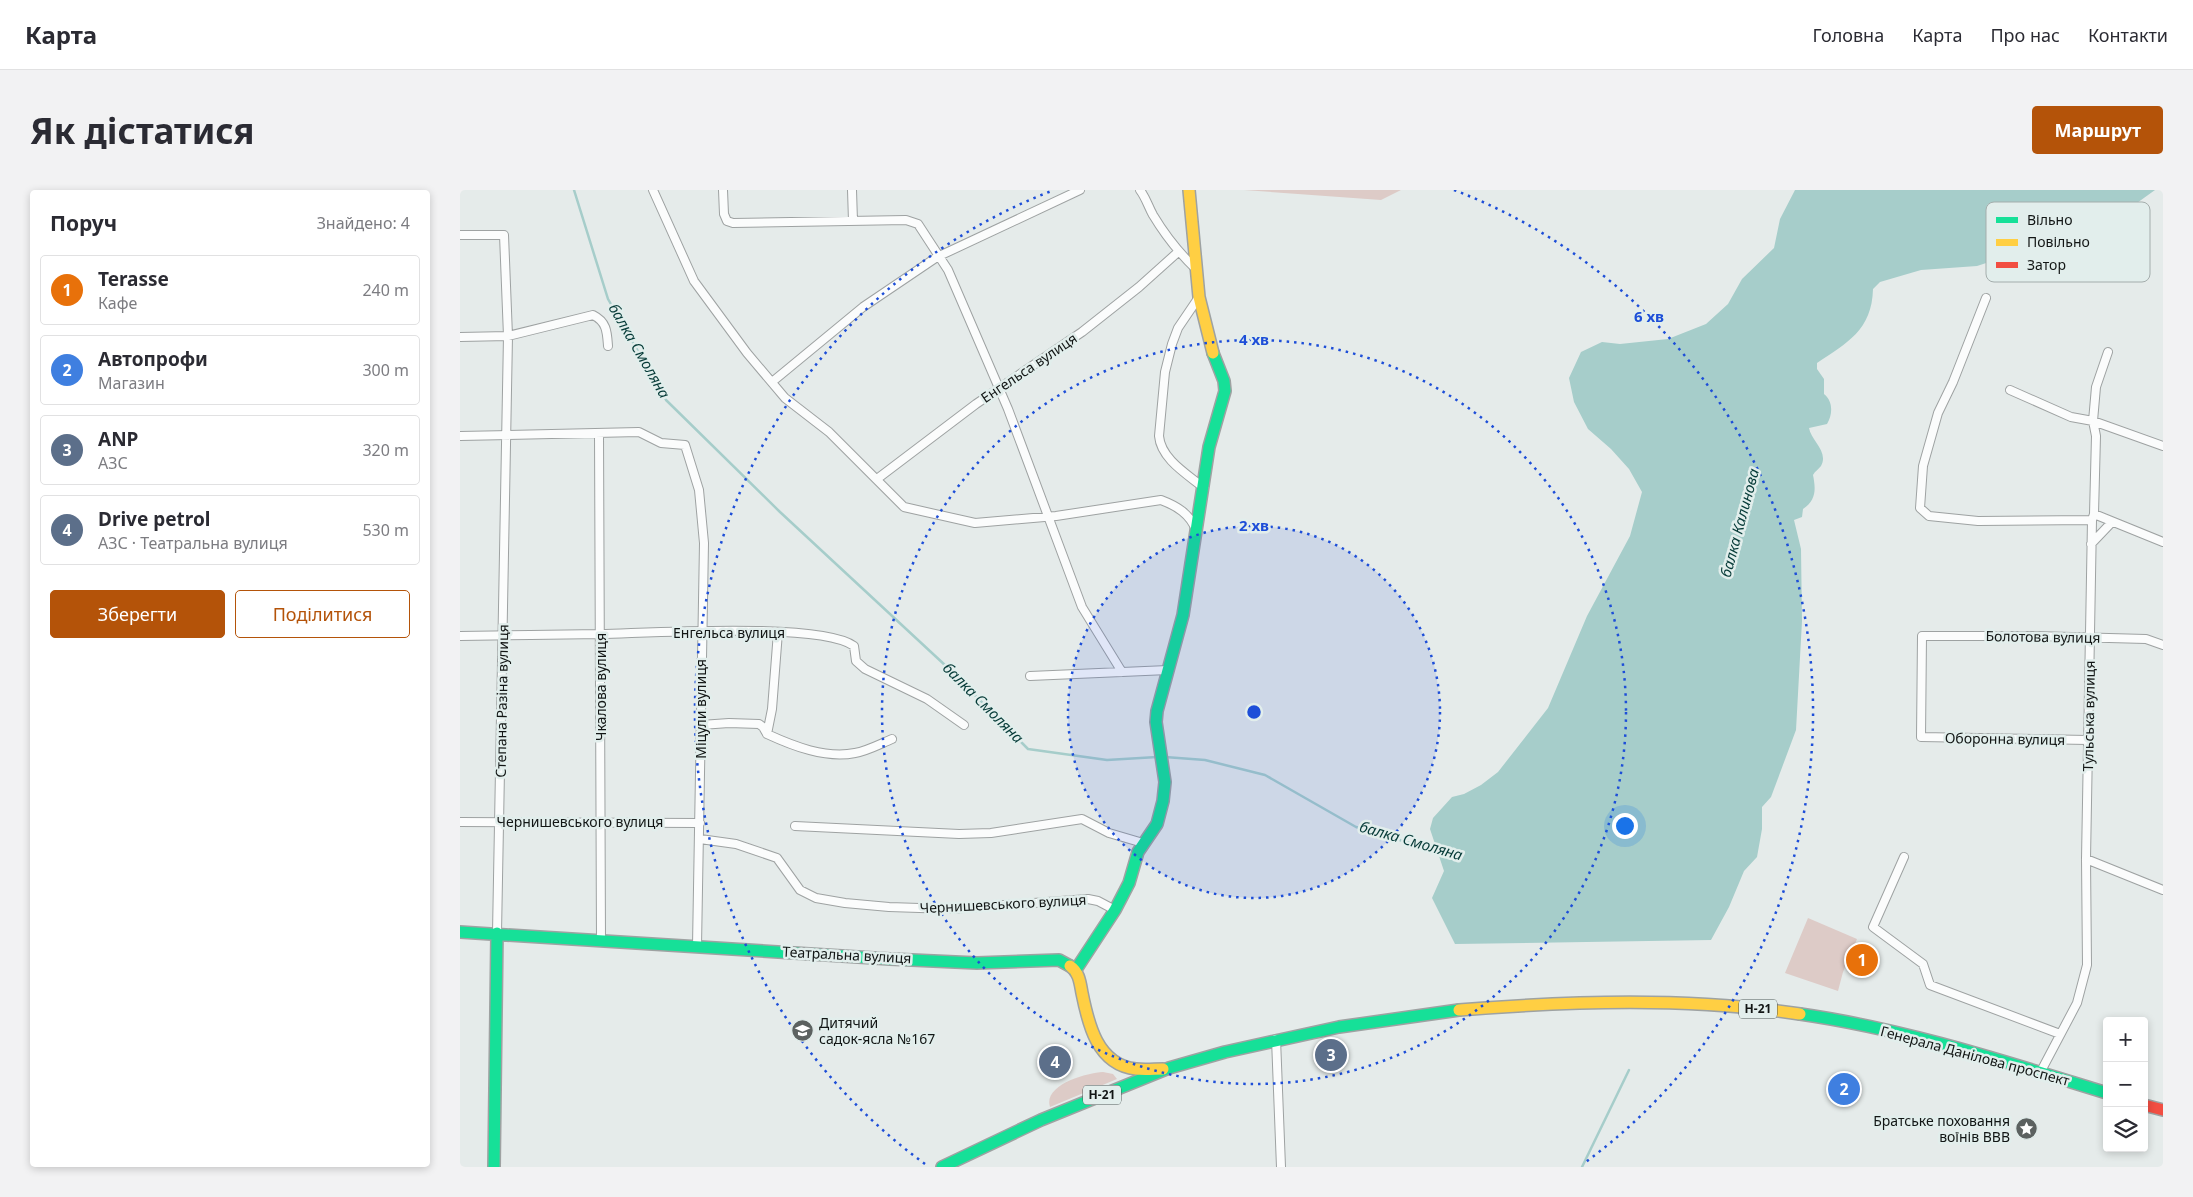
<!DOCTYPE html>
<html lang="uk">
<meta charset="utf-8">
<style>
:root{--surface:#fff;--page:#f2f2f3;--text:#2b2b33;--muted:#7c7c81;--line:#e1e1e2;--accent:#b45309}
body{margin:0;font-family:"Noto Sans",sans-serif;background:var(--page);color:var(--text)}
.controls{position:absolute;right:15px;bottom:15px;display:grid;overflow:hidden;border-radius:5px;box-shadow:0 2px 8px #0003}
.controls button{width:45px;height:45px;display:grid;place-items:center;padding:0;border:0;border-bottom:1px solid var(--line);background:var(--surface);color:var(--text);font:25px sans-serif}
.you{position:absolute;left:1164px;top:635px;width:18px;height:18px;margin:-12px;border:4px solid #fff;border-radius:50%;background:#1a73e8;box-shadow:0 0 0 8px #1a73e833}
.badge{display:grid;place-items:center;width:32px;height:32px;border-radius:50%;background:var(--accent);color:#fff;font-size:16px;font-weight:700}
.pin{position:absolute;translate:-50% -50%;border:2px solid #fff;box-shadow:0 1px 5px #0006}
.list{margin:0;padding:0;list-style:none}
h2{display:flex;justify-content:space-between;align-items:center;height:65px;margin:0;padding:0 20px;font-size:21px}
h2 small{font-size:16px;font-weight:400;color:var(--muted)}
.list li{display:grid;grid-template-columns:32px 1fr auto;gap:15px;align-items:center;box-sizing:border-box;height:70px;margin:0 10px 10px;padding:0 10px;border:1px solid var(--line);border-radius:5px}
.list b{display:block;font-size:19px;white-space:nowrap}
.list p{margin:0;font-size:16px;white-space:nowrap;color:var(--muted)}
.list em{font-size:16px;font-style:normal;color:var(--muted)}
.actions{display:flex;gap:10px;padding:15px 20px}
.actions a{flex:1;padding:11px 0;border:1px solid var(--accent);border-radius:5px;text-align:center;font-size:18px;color:var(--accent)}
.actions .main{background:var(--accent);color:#fff}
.icon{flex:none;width:28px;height:28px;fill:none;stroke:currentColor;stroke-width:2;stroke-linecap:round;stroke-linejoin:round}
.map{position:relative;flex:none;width:1703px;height:977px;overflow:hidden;border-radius:5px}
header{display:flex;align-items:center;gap:30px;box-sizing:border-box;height:70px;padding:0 25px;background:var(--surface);border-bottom:1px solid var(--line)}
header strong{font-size:24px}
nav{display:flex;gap:28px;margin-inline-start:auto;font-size:18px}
.intro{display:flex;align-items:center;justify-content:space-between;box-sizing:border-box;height:120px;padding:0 30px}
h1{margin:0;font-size:35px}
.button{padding:12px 22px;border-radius:5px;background:var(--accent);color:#fff;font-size:18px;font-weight:700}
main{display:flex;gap:30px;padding:0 30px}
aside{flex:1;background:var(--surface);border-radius:5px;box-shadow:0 2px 8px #0003}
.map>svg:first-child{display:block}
</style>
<header>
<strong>Карта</strong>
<nav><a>Головна</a><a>Карта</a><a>Про нас</a><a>Контакти</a></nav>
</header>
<div class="intro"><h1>Як дістатися</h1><a class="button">Маршрут</a></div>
<main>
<aside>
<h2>Поруч<small>Знайдено: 4</small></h2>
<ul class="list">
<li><span class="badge" style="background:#e8710a">1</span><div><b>Terasse</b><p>Кафе</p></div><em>240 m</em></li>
<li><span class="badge" style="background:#3f7fe0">2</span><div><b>Автопрофи</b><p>Магазин</p></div><em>300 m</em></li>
<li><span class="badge" style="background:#5c6f8a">3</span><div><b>ANP</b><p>АЗС</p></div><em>320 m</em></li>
<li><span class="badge" style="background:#5c6f8a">4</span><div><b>Drive petrol</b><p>АЗС · Театральна вулиця</p></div><em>530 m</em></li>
</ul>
<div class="actions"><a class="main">Зберегти</a><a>Поділитися</a></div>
</aside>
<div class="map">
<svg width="1703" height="977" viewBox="0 0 1703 977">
<rect width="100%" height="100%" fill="#e5ebea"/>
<!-- green -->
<path fill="#ddcbc7" d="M784 0H941L921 10Z
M1348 728 1397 749 1383 782 1378 801 1325 783Z
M643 882 653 884 657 889 590 917C583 895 626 883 643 882Z"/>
<!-- water -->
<path fill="#a6cdca" d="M1335 0H1695L1670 18 1644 26 1640 34 1614 43 1589 47 1566 60 1517 76 1461 80 1420 92 1413 99C1412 140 1387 153 1357 173V179L1364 189V204C1373 211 1373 224 1367 234L1349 238C1351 250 1369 262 1361 276 1359 279 1355 281 1353 285 1356 300 1356 310 1343 319L1342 327 1334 330 1341 359 1342 431 1336 540 1311 607 1302 617V639L1297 667 1284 681 1269 717 1251 750 995 754 972 708 984 681 970 639 973 628 992 607 1004 604 1021 595 1038 582 1088 518 1127 426 1170 346 1182 302 1169 279 1151 259 1128 239 1114 212 1109 188 1121 162 1142 152 1160 154 1208 149 1246 134 1268 114 1282 89 1314 58 1320 29Z"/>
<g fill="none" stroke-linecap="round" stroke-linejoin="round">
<!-- stream -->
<path stroke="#a6cdca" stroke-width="2.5" d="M114 0 148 109 206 210 320 322 486 476 568 559 647 570 697 567
M705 567 745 570 805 585 896 637 980 662
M1122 977 1169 880"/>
<defs>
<path id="street" d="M193 0 234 91 287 163 325 208 369 242 444 317 515 333 596 326 701 310C717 316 730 324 736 340
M263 0 264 24 267 31 273 33 446 30 458 34 488 80 548 219 622 417 662 482
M392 0 393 31
M680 0C686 8 688 16 693 25 705 45 720 64 737 80
M0 45H44L48 146 37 743
M739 107 718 138 712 154 705 182 699 246C701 269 727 284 744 298
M1526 108 1493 192 1478 223 1463 276 1460 318 1469 326 1518 331 1632 330
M0 147 48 146 133 125C147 132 147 142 148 156
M312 192 403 117 477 67 620 0
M1550 200 1611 227 1633 231 1703 256
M139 243 141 751
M0 246 179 242 201 253 225 255 239 300 244 353 237 756
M417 289 516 214 622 142 679 97 718 62
M1634 324 1703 352
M1631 354 1652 332
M0 446C47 445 94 445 141 444 190 443 360 432 394 456L396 471 405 479 467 509 504 535
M570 486 708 480
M241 535 269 533 299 534 303 537 307 544C333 556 366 569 395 563 407 561 420 554 432 549
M307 544 312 519 318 442
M1628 550 1461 547 1462 446H1575L1686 449 1703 455
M0 632 240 633
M335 636 499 644 531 643 622 629 649 643 683 653
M240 649 276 654 317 668 340 700 356 708 385 713 429 717 490 719 628 709 638 711 655 720
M1444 667 1413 737 1463 774 1470 795 1600 844
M1626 669 1703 700
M816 849 821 977
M1580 883 1617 813 1627 775 1626 669 1632 330 1634 324 1636 246 1633 231 1636 197 1648 162"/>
<path id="fast" d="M0 742 430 769 517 773 599 770 610 776
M615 781 655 720 669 693 678 662 697 634 703 611 705 592 696 532 697 521 723 425 749 257 765 201 764 191 753 163
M1340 824C1445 839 1546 872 1647 903
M34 977 37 743
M482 977 581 930 709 878 765 862 879 837 999 820"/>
<path id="slow" d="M729 0 739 107 753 163
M610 776C619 782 620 792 622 803 628 833 637 875 676 879 685 880 694 879 703 879
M999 820C1112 811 1228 807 1340 824"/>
<path id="jam" d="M1684 915 1703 920"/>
</defs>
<!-- street casing -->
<use href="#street" stroke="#9ea2a2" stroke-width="10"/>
<!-- fast casing -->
<use href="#fast" stroke="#9ea2a2" stroke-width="14"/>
<!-- slow casing -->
<use href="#slow" stroke="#9ea2a2" stroke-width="14"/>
<!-- jam casing -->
<use href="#jam" stroke="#9ea2a2" stroke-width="14"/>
<!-- street -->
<use href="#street" stroke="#fbfcfc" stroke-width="8"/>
<!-- fast -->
<use href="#fast" stroke="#16e098" stroke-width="11"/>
<!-- slow -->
<use href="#slow" stroke="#ffcf43" stroke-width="11"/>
<!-- jam -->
<use href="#jam" stroke="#f24e42" stroke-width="11"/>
</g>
<!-- distance rings -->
<circle cx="794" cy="522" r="186" fill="#1d4ed8" fill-opacity=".12"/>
<g fill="none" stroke="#1d4ed8" stroke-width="2.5" stroke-dasharray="2.5 5">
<circle cx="794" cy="522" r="186"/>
<circle cx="794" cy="522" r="372"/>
<path d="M465 974A559 559 0 0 1 594 0M994 0A559 559 0 0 1 1123 974"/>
</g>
<!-- icons -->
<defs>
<symbol id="school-disc" viewBox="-11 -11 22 22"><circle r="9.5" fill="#5c6160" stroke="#e2eeec"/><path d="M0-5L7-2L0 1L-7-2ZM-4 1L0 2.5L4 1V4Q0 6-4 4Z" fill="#fff"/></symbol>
<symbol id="sight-disc" viewBox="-11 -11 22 22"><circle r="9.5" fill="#5c6160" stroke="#e2eeec"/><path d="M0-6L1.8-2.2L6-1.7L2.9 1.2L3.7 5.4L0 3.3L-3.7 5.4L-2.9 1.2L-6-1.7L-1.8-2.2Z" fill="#fff"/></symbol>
</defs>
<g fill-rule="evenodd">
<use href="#school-disc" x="330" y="828" width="25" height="25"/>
<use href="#sight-disc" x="1554" y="926" width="25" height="25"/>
</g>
<g text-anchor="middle" stroke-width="5" stroke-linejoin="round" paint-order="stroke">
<!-- shield labels -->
<g fill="#e2eeec" stroke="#505756" stroke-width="1">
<rect x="1279" y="809.5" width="38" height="19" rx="4"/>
<rect x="623" y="895.5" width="38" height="19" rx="4"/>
</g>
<g font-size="12" font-weight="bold" fill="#121615">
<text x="1298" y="823">Н-21</text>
<text x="642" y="909">Н-21</text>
</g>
<!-- street labels -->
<g font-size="14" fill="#121615" stroke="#e2eeec">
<text transform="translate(569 178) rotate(-34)" y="5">Енгельса вулиця</text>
<text x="269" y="448">Енгельса вулиця</text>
<text transform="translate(1583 447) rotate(1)" y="5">Болотова вулиця</text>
<text transform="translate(141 497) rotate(-90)" y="5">Чкалова вулиця</text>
<text transform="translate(42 511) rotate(-89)" y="5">Степана Разіна вулиця</text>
<text transform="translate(241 519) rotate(-90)" y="5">Міцули вулиця</text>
<text transform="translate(1629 526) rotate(-89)" y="5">Тульська вулиця</text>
<text transform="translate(1545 549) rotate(1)" y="5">Оборонна вулиця</text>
<text x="120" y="637">Чернишевського вулиця</text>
<text transform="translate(543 714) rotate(-3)" y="5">Чернишевського вулиця</text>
<text transform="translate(387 765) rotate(3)" y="5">Театральна вулиця</text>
<text transform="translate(1515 866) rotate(15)" y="5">Генерала Данілова проспект</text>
</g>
<!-- poi labels -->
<g font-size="14" fill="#121615" stroke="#e2eeec" text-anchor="start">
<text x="359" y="838">Дитячий<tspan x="359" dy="16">садок-ясла №167</tspan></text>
<text x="1550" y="936" text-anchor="end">Братське поховання<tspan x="1550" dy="16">воїнів ВВВ</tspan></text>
</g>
<!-- water labels -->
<g font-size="15" font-style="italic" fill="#053a37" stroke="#e2eeec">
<text transform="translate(179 161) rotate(60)" y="5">балка Смоляна</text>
<text transform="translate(1280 333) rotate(-75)" y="5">балка Калинова</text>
<text transform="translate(523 513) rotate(45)" y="5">балка Смоляна</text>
<text transform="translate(951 651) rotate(16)" y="5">балка Смоляна</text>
</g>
</g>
<!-- legend -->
<rect x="1526" y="12" width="164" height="80" rx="8" fill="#e2eeec" stroke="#a4adac" stroke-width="1"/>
<rect x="1536" y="27" width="22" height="6" fill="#16e098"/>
<rect x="1536" y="49" width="22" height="7" fill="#ffcf43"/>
<rect x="1536" y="72" width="22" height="6" fill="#f24e42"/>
<g font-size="14" fill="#121615">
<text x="1567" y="35">Вільно</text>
<text x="1567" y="57">Повільно</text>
<text x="1567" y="80">Затор</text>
</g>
<circle cx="794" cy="522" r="8" fill="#1d4ed8" stroke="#e2eeec" stroke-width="2.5"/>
<g font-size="15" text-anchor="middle" font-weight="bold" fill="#1d4ed8" stroke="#e2eeec" stroke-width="5" stroke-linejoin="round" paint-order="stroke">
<text x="1189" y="132">6 хв</text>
<text x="794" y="155">4 хв</text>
<text x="794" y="341">2 хв</text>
</g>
</svg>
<div class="controls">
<button>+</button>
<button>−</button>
<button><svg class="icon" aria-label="layers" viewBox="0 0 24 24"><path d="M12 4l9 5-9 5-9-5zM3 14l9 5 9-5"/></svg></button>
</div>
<div class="you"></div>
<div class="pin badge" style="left:1402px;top:770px;background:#e8710a">1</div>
<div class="pin badge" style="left:1384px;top:899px;background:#3f7fe0">2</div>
<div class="pin badge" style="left:871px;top:865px;background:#5c6f8a">3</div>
<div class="pin badge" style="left:595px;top:872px;background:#5c6f8a">4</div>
</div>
</main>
